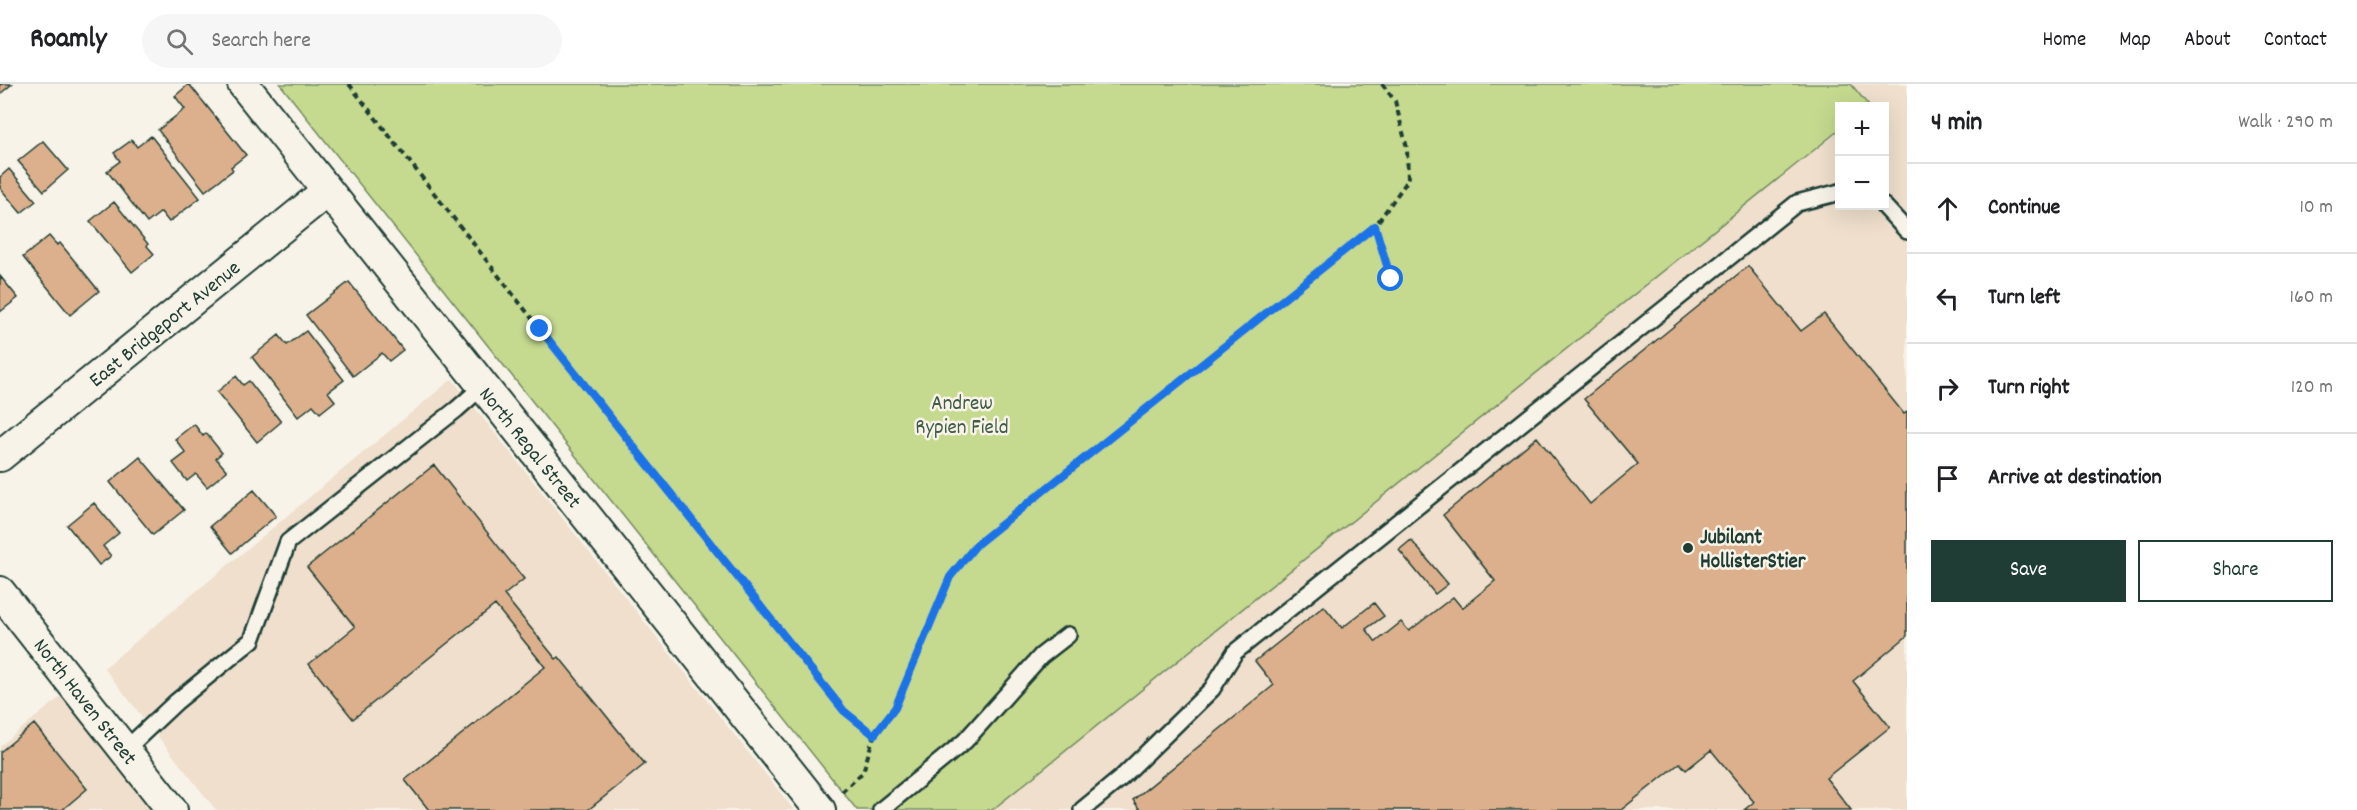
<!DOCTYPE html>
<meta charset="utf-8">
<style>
:root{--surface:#fff;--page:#f6f6f6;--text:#202124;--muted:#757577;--line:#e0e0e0;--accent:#1f3d34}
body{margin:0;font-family:Dekko,sans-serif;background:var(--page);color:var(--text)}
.controls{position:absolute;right:18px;top:18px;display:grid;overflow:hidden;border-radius:0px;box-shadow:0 6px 24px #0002}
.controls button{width:54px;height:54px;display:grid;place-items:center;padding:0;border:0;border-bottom:2px solid var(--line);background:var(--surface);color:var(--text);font:30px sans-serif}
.stop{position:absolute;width:18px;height:18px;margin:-14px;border:4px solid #1a73e8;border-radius:50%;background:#fff}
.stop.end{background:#1a73e8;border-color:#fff;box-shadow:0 2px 6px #0008}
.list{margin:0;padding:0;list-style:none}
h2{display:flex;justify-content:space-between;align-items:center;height:78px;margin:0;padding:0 24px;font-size:26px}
h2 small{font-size:20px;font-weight:400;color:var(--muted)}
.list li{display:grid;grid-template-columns:39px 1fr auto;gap:18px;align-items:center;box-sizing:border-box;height:90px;padding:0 24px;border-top:2px solid var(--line)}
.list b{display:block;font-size:22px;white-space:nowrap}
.list em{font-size:20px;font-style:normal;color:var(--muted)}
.actions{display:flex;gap:12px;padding:18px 24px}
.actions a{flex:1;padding:14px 0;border:2px solid var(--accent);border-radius:0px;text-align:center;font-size:21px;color:var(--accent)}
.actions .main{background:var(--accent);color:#fff}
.icon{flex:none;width:33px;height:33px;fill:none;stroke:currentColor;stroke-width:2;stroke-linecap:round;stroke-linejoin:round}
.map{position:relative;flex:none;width:1907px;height:726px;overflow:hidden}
header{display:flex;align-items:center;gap:36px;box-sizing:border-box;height:84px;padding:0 30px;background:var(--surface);border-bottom:2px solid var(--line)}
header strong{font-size:28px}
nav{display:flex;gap:33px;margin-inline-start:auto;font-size:21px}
.search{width:420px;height:54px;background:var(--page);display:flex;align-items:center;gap:15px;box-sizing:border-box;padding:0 21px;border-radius:33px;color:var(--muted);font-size:22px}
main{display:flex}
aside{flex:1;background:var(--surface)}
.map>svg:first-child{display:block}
</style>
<header>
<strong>Roamly</strong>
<div class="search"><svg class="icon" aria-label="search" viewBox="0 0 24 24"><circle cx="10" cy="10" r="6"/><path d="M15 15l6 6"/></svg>Search here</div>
<nav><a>Home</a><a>Map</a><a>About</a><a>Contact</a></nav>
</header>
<main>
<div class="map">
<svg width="1907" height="726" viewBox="0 0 1907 726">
<rect width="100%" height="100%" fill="#f7f3e8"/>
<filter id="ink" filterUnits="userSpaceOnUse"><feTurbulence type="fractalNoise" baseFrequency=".0167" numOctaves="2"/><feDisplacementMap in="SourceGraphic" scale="12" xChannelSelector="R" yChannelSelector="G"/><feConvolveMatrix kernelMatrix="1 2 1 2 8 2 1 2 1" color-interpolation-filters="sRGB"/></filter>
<g filter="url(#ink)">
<!-- built -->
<path fill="#efdfcc" d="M1851 0H1907V726H992L1839 46 1840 122H1884V22H1869Z
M452 295 794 726H216L104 584Z
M63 611 156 726H0V662Z"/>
<!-- green -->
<path fill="#c5d98f" stroke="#728b62" stroke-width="1.5" d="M280 0H1851L1869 22H1840L1839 46 992 726H857Z"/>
<!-- building -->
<path fill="#dcb08c" stroke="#1f3d34" stroke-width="1.5" d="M0 0H12L0 10Z
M189 0 246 71 231 83 233 86 205 107 158 46 185 25 175 12Z
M151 52 200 114 169 138 161 128 147 139 107 87 120 77 114 69 132 56 137 63Z
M43 57 68 86 44 107 18 77Z
M9 85 36 117 21 129 0 104V93Z
M114 118 148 160 147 162 154 170 132 188 90 137Z
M49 152 57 161 60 159 99 207 70 231 23 173Z
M1748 182 1801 247 1824 230 1904 330 1907 328V552L1853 597 1890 643 1826 694 1851 726H1744L1754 718 1711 666 1686 686 1680 679 1621 726H1140L1133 716 1274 601 1255 577 1324 522 1342 544 1374 519 1384 532 1366 545 1376 558 1401 538 1409 547 1453 513 1462 524 1495 497 1443 431 1537 353 1590 420 1638 380 1584 315Z
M0 192 18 214 0 228Z
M349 198 403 266 389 277 382 269 353 292 306 231Z
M306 247 344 296 328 308 335 317 320 329 313 321 298 333 252 273 279 251 287 261Z
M236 292 243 301 249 297 281 338 257 358 217 308Z
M194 340 203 352 206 349 222 369 216 374 227 387 207 403 196 390 187 397 173 379 186 369 175 355Z
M140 373 184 426 153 451 110 398Z
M434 381 524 495 504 511 556 575 559 573 645 680 588 726H429L405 696 545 583 495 521 353 635 309 580 355 543 307 483Z
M254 406 276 432 232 469 210 442Z
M94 419 119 449 103 462 111 472 99 481 67 441Z
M1411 456 1448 500 1435 510 1399 466Z
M34 640 87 705 62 726H0V668Z"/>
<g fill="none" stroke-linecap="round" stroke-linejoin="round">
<defs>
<path id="lane" d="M1884 122 1907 147
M125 666 176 618 252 556 288 458 457 325 483 302
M881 726 965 657 1041 572 1068 551
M1082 726 1121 694 1212 605 1235 568 1797 119 1840 108"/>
<path id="street" d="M243 0 820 726
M0 372 327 107
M0 508 172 726"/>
</defs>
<!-- lane casing -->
<use href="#lane" stroke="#1f3d34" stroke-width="20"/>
<!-- street casing -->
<use href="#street" stroke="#1f3d34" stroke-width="34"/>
<!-- path -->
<path stroke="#1f3d34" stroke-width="4" stroke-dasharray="6 4.5" stroke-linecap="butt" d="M349 0 540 245 845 627 874 651 895 624 950 493 977 460 1375 142
M1382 0 1395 17 1407 64 1408 96 1375 142 1391 195
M842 708 863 688 874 651"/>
<!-- lane -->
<use href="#lane" stroke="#f7f3e8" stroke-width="15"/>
<!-- street -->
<use href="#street" stroke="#f7f3e8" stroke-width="30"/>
</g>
</g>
<g fill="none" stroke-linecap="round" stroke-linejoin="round" filter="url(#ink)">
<!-- route -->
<path stroke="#1a73e8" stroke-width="8" d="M540 245 844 627 874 651 895 624 950 493 977 460 1375 142 1391 195"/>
</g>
<!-- markers -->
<circle fill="#1f3d34" stroke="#f7f3e8" stroke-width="2" cx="1688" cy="464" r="6"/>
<g text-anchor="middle" stroke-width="5" stroke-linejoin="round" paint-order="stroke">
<!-- street labels -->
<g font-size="21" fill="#1f3d34" stroke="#f7f3e8">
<text transform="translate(164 239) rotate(-39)" y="7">East Bridgeport Avenue</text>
<text transform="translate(531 363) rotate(51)" y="7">North Regal Street</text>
<text transform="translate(86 617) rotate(52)" y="7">North Haven Street</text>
</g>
<!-- park labels -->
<g font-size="21" fill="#405c46" stroke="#f7f3e8">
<text x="962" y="325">Andrew<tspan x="962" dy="24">Rypien Field</tspan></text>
</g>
<!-- poi labels -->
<g font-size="21" font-weight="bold" fill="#1f3d34" stroke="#f7f3e8" text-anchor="start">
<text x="1700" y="459">Jubilant<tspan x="1700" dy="24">HollisterStier</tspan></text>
</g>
</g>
</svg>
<div class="controls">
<button>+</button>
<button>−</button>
</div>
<div class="stop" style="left:1391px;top:195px"></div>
<div class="stop end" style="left:540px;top:245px"></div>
</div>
<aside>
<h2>4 min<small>Walk · 290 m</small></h2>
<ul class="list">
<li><svg class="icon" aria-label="ahead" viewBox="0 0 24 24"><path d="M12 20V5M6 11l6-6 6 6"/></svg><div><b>Continue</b></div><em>10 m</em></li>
<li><svg class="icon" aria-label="left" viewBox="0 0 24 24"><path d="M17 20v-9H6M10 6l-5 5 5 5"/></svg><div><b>Turn left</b></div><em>160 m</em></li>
<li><svg class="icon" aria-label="right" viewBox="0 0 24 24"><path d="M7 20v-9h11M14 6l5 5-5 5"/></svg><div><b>Turn right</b></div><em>120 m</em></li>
<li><svg class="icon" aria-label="arrive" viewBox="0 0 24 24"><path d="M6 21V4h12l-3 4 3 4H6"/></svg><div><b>Arrive at destination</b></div></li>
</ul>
<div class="actions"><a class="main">Save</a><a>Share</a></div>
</aside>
</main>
